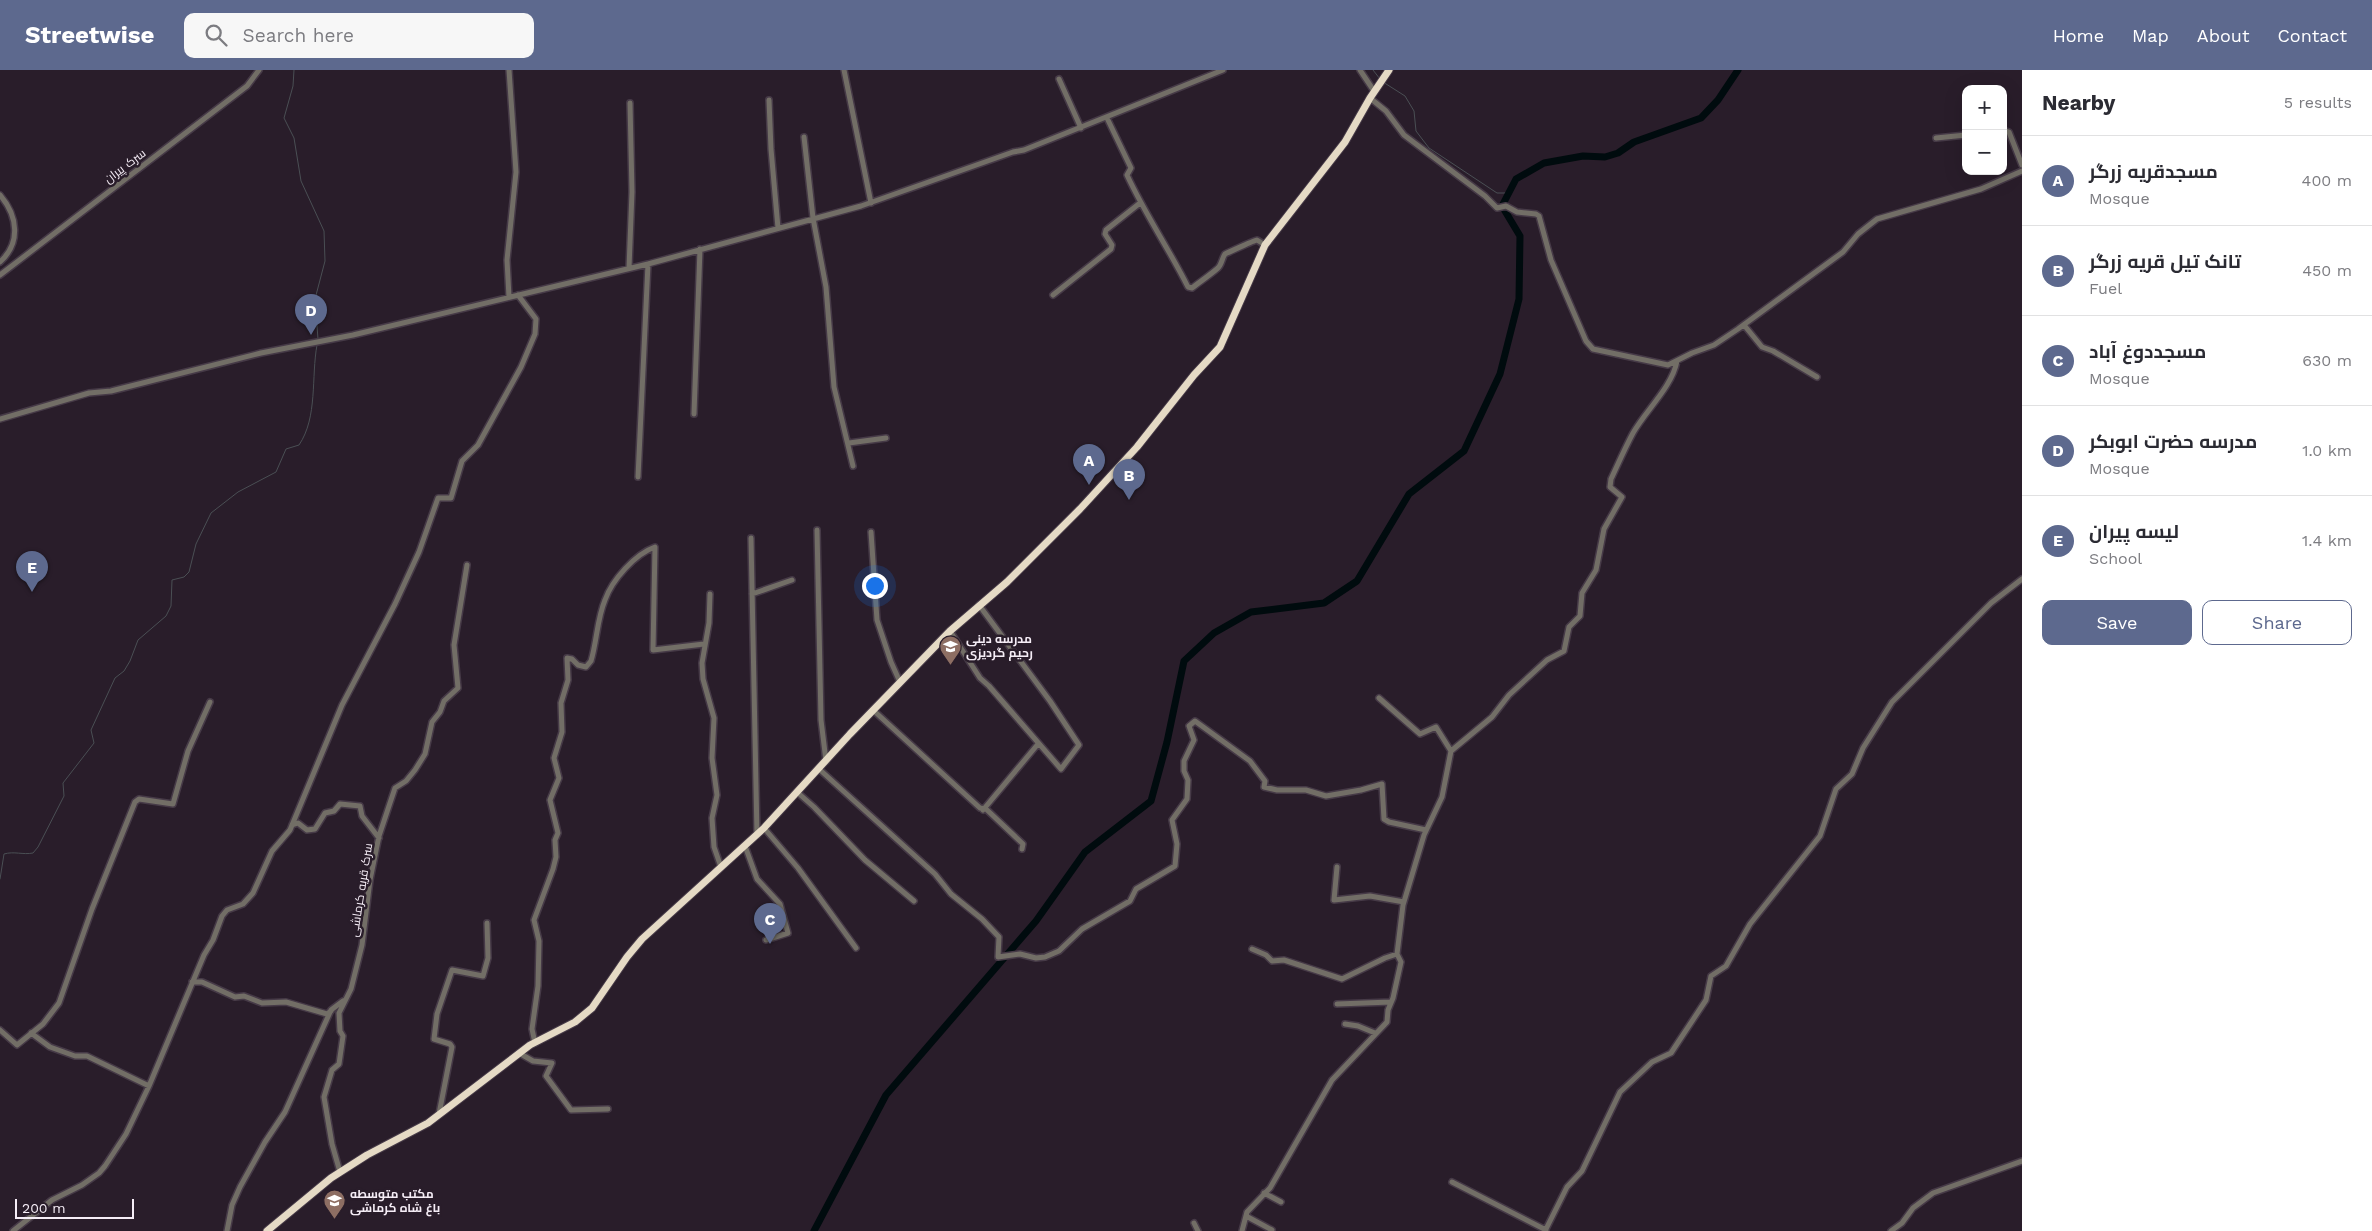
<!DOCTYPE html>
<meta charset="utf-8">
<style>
:root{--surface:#fff;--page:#f7f7f7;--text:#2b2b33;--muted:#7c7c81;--line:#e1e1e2;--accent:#5d698e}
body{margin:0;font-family:"Work Sans",Cairo,sans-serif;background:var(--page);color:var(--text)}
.controls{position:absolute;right:15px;top:15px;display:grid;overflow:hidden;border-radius:10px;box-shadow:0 5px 20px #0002}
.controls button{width:45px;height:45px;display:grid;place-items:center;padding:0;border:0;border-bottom:1px solid var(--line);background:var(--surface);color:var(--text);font:25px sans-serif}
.scale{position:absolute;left:15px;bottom:12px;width:119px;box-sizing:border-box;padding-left:5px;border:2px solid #f5edf6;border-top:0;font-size:14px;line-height:18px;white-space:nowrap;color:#f5edf6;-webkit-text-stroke:4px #291d2a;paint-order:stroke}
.you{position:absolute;left:874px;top:515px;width:18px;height:18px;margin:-12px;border:4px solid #fff;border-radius:50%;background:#1a73e8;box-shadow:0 0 0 8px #1a73e833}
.badge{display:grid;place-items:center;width:32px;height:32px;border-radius:50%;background:var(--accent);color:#fff;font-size:16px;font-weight:700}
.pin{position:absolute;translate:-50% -41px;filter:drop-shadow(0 1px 2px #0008)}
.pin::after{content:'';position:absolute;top:26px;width:18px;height:15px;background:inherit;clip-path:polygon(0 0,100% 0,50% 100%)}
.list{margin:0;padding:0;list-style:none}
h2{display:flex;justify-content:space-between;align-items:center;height:65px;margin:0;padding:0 20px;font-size:21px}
h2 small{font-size:16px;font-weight:400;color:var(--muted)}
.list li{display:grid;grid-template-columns:32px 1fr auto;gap:15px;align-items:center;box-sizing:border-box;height:90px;padding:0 20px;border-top:1px solid var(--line)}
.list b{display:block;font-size:19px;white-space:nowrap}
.list p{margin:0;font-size:16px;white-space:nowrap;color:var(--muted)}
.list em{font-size:16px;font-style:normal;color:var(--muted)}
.actions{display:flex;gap:10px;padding:15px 20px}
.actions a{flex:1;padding:11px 0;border:1px solid var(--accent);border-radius:10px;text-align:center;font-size:18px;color:var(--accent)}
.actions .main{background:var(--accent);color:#fff}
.icon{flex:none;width:28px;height:28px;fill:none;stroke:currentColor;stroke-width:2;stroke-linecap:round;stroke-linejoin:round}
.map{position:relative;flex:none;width:2022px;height:1161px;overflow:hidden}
header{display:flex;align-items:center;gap:30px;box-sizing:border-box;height:70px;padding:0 25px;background:var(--accent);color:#fff}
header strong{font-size:24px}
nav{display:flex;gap:28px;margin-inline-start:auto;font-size:18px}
.search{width:350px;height:45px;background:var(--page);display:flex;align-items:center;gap:12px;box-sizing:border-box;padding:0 18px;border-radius:10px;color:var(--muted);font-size:19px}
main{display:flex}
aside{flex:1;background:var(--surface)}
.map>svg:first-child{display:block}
</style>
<header>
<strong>Streetwise</strong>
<div class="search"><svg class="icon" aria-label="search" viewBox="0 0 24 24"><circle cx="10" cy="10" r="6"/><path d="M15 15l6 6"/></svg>Search here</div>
<nav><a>Home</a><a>Map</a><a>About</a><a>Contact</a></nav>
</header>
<main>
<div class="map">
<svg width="2022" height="1161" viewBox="0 0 2022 1161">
<rect width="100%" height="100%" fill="#291d2a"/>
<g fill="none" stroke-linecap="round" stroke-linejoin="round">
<!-- stream -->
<path stroke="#4a4f54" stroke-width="1" d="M294 0 293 16 284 48 294 68 301 111 324 161 325 191 315 229 318 269
M1373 0 1380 9
M1383 12 1405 26 1414 41 1416 61 1429 78 1497 123H1508
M0 809 4 784C14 781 23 785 33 783L38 777 64 726 63 713 94 673 91 660 115 608 124 601 130 591 138 570 166 546 171 536 172 510 184 507 189 502 196 474 211 443 238 422 276 402 286 379 299 375C318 347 311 307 317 275"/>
<!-- river -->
<path stroke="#000b0e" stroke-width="7" d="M814 1161 886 1025 1036 851 1085 782 1151 731 1167 672 1184 591 1214 563 1251 542 1324 533 1357 511 1409 424 1464 381 1500 304 1519 229 1520 166 1502 136 1516 109 1544 93 1583 86 1605 87 1618 83 1634 72 1701 48 1718 30 1738 0"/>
<defs>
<path id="minor" d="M844 0 871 133
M1360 0 1374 21
M1059 9 1081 58
M1370 28 1386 41 1404 65 1485 126 1497 138 1506 136 1517 142 1536 144 1539 146 1551 190 1586 271 1593 279 1668 295 1692 283 1714 275 1738 259 1843 182 1858 164 1877 149 1981 119 2022 101
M769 30 771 79 778 158
M1107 48 1131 98 1127 105C1145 144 1169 179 1188 217L1192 218C1201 211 1210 205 1218 198 1222 194 1222 188 1225 184 1227 183 1255 170 1257 170L1265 175
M2003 60 2009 62 2022 95
M804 67 813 148 826 217 834 317 853 396
M1936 68 1966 65
M0 125C18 146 21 173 0 192
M629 198 632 122 630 33
M0 205 247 16 259 0
M1053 225 1111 179 1112 175 1105 164 1106 160 1140 133
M509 227 507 190 516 102 509 0
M1744 255 1762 277 1773 281 1817 307
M694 344 700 179
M0 349 89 323 111 321 261 283 353 265 648 194 861 136 1013 82 1024 80 1223 0
M849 373 886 368
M638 407 648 194
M817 460 821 650 826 691
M871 462 877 550 891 592 900 612
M751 468 757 765
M710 524 709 553 702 593 703 609 714 648 712 688 717 725 712 748 714 777 721 797
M752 524 792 510
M950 561 980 608 989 616 1061 699 1079 675 1050 631 979 535
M1379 628 1420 664 1436 657 1451 681
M873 640 980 738 986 739 1023 774 1022 779
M819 699 935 804 951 824 982 849 999 867 998 887 1020 884 1036 888 1045 887 1059 881 1082 859 1130 831 1136 819 1175 796 1177 774 1172 750 1187 729 1188 710 1184 701V691L1194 670 1189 656 1195 651 1250 691 1265 711 1264 717 1277 720H1306L1326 726 1361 720 1382 714 1384 749 1389 752 1426 760
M797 722 814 737 865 790 914 831
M983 740 1038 674
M292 755 298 753 307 760 315 759 325 743 334 741 340 734 360 736 362 746 379 768
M764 758 798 798 856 878
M745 776 757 809 780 834 788 863 766 870
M1337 797 1334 830 1370 826 1404 832
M1252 879 1266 885 1272 891 1284 890 1342 909 1385 888 1397 884
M192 912H202L235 927 244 926 262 933 286 932 327 944 331 941
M1337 934 1391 932
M1345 954 1358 956 1375 963
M0 960 17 975 43 954 59 933 92 839 135 732 139 729 173 734 188 681 210 632
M31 963 50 977 75 986H87L149 1016
M535 973 532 959 538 916 539 871 534 850 553 799 556 787 555 770 558 763 550 730 559 708 554 688 562 662 561 633 568 610 567 588 572 589 578 595 586 597 591 591C597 571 597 549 605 530 612 510 635 484 655 477L653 580 704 574
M519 983 533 991 552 993 546 1006 571 1040 608 1039
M439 1044 452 977 450 974 434 969 437 944 452 900 483 906 488 888 487 853
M340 1102 332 1074 324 1027 332 1000 339 994 343 966 340 961 339 943 351 919 362 875 370 810 379 766 395 718 406 711 415 700 425 684 432 652 440 642 444 631 458 618 454 575 467 495
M1452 1112 1546 1160
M1264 1123 1281 1132
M1246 1146 1272 1160
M1194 1153 1198 1161
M13 1161 52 1130 82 1115 99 1103 105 1096 126 1064 149 1016 204 885 213 870 222 846 227 840 243 834 253 823 272 781 290 760 342 635 395 534 419 482 438 428H451L462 391 478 375 521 297 535 264 536 249 518 225
M227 1161 232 1135 240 1117 265 1072 285 1042 331 940 343 931
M1242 1161 1247 1142 1270 1118 1332 1010 1387 952 1388 940 1393 928 1401 892 1397 884 1403 835 1424 765 1442 727 1451 681 1492 647 1509 625 1547 590 1564 581 1569 557 1580 546 1582 523 1596 500 1604 459 1622 427 1610 417 1611 409C1618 394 1625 378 1633 363 1646 340 1672 317 1677 291
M1545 1161 1567 1117 1582 1101 1620 1022 1652 992 1671 983 1706 930 1711 906 1726 896 1750 854 1820 766 1836 719 1852 704 1863 678 1892 632 1991 533 2022 509
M1891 1161 1902 1153 1913 1138 1933 1123 2022 1091"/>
<path id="highway" d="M267 1161 331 1108 367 1085 428 1053 530 975 575 952 592 938 627 887 642 869 764 758 850 664 950 561 1007 512 1080 439 1137 377 1194 305 1220 277 1265 175 1345 72 1370 28 1389 0"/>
</defs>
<!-- minor casing -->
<use href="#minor" stroke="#463a47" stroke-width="8"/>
<!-- highway casing -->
<use href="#highway" stroke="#463a47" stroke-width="9"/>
<!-- minor -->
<use href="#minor" stroke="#726e66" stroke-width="5"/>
<!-- highway -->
<use href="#highway" stroke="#e5dac5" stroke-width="7"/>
</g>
<!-- icons -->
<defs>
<symbol id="school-pin" viewBox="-11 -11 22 30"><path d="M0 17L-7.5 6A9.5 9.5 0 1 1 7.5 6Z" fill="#8d6e63" stroke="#291d2a"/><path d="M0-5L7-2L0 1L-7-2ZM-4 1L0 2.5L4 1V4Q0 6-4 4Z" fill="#fff"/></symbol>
</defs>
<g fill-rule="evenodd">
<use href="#school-pin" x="938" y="564" width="25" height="34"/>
<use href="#school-pin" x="322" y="1118" width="25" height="34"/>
</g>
<g text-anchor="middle" stroke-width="5" stroke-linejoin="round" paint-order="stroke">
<!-- street labels -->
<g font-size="12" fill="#f5edf6" stroke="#291d2a">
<text transform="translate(125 96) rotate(-37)" y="4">سرک پیران</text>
<text transform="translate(361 820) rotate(-81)" y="4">سرک قریه کرماشی</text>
</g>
<!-- poi labels -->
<g font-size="12" font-weight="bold" fill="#f5edf6" stroke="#291d2a" text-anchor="start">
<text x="966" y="573">مدرسه دینی<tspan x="966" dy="14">رحیم گردیزی</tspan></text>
<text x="350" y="1128">مکتب متوسطه<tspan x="350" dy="14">باغ شاه کرماشی</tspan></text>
</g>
</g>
</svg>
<div class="controls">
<button>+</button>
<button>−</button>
</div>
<div class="scale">200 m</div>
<div class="you"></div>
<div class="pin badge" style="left:1089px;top:415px">A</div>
<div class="pin badge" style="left:1129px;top:430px">B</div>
<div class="pin badge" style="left:770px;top:874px">C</div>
<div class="pin badge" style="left:311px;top:265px">D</div>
<div class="pin badge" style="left:32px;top:522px">E</div>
</div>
<aside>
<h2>Nearby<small>5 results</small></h2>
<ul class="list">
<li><span class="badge">A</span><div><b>مسجدقریه زرگر</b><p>Mosque</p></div><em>400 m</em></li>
<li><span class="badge">B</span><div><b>تانک تیل قریه زرگر</b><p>Fuel</p></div><em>450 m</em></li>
<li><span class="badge">C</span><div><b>مسجددوغ آباد</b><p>Mosque</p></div><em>630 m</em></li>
<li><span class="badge">D</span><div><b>مدرسه حضرت ابوبکر</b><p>Mosque</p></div><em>1.0 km</em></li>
<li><span class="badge">E</span><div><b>لیسه پیران</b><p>School</p></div><em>1.4 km</em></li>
</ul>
<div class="actions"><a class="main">Save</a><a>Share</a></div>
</aside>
</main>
